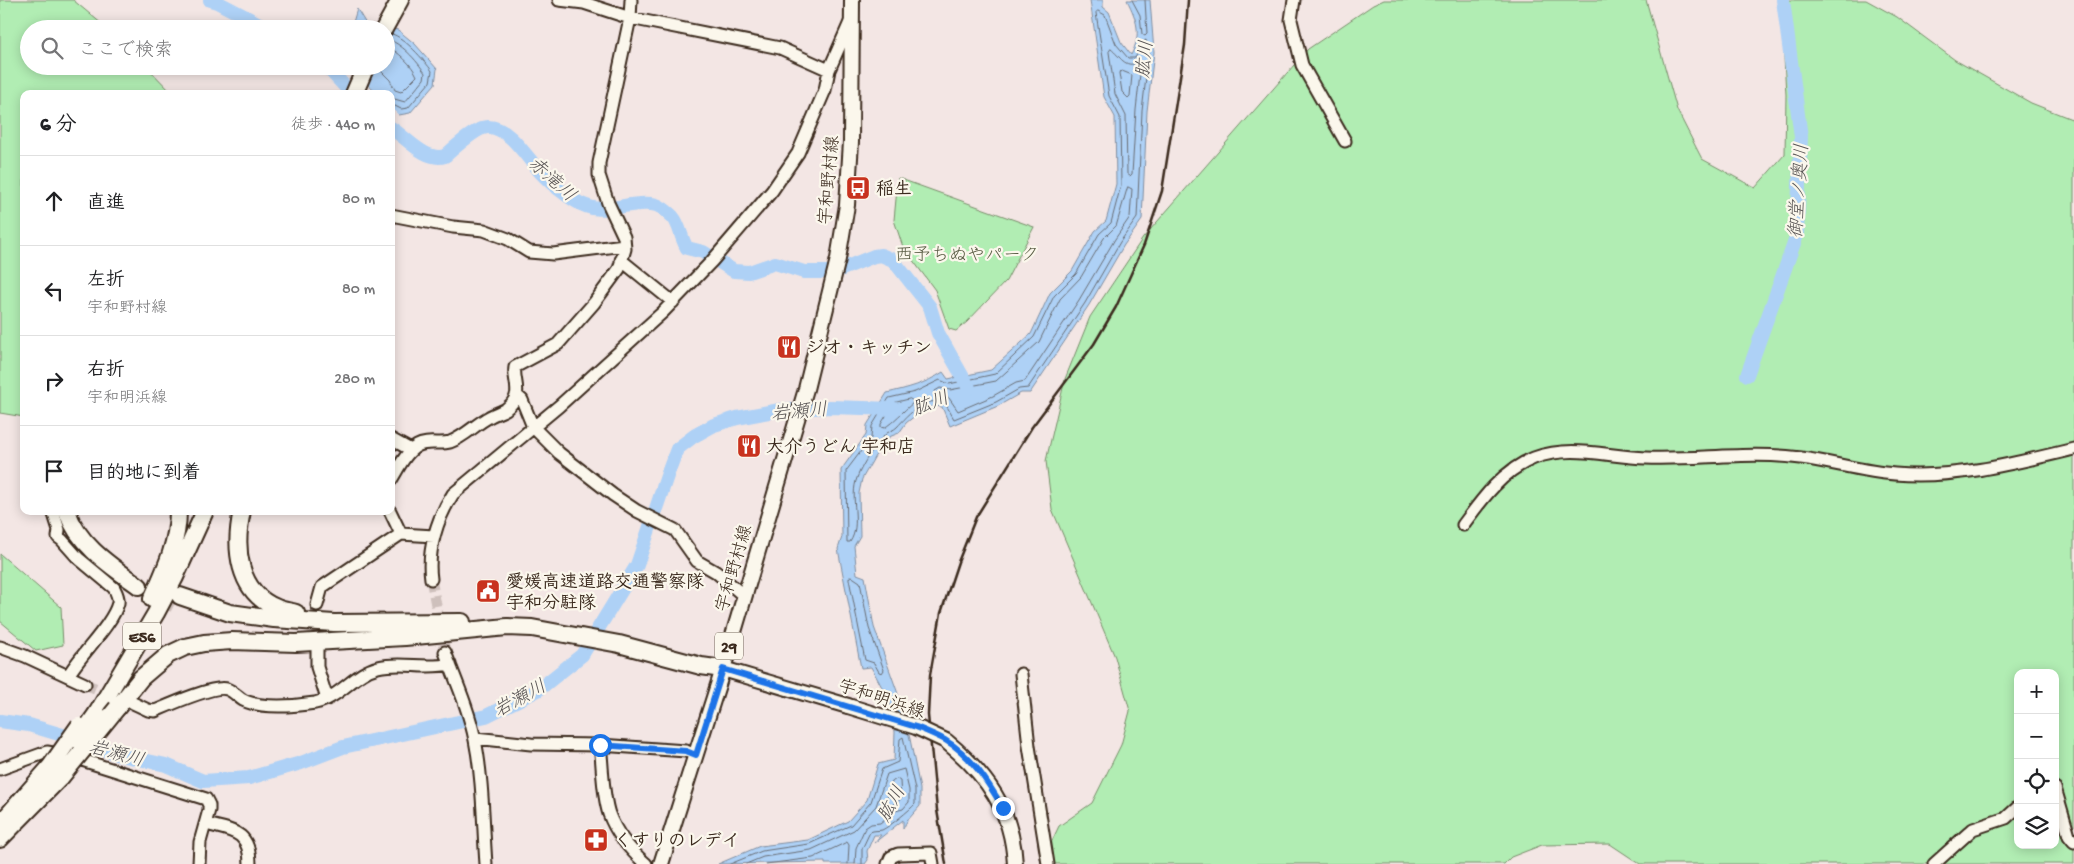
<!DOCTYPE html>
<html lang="ja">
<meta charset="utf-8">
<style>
:root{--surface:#fff;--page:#f6f6f6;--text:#202124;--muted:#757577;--line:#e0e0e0}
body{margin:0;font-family:"Gochi Hand","Klee One",sans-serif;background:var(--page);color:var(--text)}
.controls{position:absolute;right:15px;bottom:15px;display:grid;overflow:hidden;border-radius:10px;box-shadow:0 2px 12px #0003}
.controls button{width:45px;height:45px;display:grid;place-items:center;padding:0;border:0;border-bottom:1px solid var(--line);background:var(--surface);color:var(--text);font:25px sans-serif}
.stop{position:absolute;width:15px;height:15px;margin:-11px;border:4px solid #1a73e8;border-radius:50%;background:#fff}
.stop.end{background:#1a73e8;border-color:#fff;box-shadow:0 1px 5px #0008}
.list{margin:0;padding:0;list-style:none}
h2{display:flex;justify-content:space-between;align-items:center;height:65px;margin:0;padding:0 20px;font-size:21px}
h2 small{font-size:16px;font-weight:400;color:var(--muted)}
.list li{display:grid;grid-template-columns:32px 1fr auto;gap:15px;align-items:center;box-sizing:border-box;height:90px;padding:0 20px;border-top:1px solid var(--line)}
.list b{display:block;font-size:19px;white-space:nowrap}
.list p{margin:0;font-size:16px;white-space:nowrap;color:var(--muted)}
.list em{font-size:16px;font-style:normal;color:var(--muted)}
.icon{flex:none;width:28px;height:28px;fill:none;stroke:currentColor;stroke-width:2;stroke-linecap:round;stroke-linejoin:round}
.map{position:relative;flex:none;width:2074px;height:864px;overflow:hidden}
.search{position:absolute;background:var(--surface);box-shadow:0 2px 12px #0003;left:20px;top:20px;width:375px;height:55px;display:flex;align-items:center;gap:12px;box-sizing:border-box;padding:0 18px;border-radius:28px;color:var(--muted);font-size:19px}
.panel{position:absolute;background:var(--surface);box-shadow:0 2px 12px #0003;left:20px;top:90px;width:375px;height:425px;border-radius:10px}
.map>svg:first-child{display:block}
</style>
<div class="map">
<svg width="2074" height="864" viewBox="0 0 2074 864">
<rect width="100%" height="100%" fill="#f3e6e4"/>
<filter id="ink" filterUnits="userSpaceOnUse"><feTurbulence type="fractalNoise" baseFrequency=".02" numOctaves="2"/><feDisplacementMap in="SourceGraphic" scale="10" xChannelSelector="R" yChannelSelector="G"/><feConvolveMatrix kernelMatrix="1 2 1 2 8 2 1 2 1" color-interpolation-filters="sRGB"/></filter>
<g filter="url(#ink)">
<!-- green -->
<path fill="#b1edb3" stroke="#768c68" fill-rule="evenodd" d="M0 0H73L108 29H29V66H146L173 94H24V417L0 413Z
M1384 0H1646L1677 110 1702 159 1755 188 1785 154 1786 95 1782 20 1786 0H1866L1897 17 1955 60 2031 103 2074 120V864H1640L1610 844 1542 845 1511 857 1504 864H1041L1059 826 1092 803 1121 745 1130 711 1115 657 1052 509 1046 461 1065 379 1090 317 1143 238 1308 49 1373 5ZM2018 673H2055V845H2018Z
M898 178 1034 227 1006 281 967 322 956 331 949 329 935 290 903 247 894 220Z
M0 554 61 607 63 645 36 651 0 621Z"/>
<!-- water -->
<path fill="#aed1f6" stroke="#808ea0" d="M1090 0H1103V7L1109 12 1121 42 1131 55C1142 34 1137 20 1127 0H1150L1154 52 1147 111 1142 220 1124 245 1089 305 1030 393H1021L998 406 950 426 942 407 935 406 921 411 906 423 899 433 889 437 875 456 862 479 859 493 860 536 854 546 857 574 865 577 874 627 897 691 910 739 920 789V806L907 821 903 829V820L874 843 881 835H874L867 851 868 860 865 864H825V862L718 864 760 846 808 840 848 821 867 800 878 764 894 760 895 732 890 702 871 667 861 668 838 549 842 537 841 470 866 435 867 425 887 393C908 388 925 384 943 372L948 379 991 370 1031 334 1050 293 1072 271 1095 231 1106 221 1116 184 1115 117 1104 97Z
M357 9 366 24 398 30 415 44 437 69 435 84 410 113 399 115 391 107V94H377L350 66H386V29H351Z"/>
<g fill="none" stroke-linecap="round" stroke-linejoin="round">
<!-- shore -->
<path stroke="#696d74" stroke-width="1" d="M1132 0 1140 15 1142 34 1145 36 1147 34 1145 0
M1098 11 1105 15 1116 44 1128 58H1135L1144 41 1146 40 1149 52 1142 111 1137 218 1120 242 1085 303 1028 388 1019 389 996 402 954 419 945 403C925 396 909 414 897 427 894 430 890 431 887 433 877 441 861 466 857 478 849 498 862 524 850 542H847L846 471 871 438 872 426 889 398 915 392 940 380 949 384 995 374 1034 337 1054 296 1076 274 1099 234 1111 223 1121 185 1120 117 1109 96 1096 13Z
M386 39C401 42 417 61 425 73L424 79 405 102 391 98
M1111 49C1121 57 1124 68 1138 63L1141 65 1136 110 1132 174 1130 176 1127 174 1126 116 1115 94 1109 52Z
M376 66 390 80 395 90 401 92 417 76C413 66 397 50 386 46
M1122 71 1132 75 1130 96 1128 98 1122 92 1119 73Z
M391 104 401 109 408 108 430 82 432 71C425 61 404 37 392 34
M1128 187 1132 189 1130 217 1115 239 1079 300 1025 381 1016 383 993 396 958 411 949 398 936 394 935 391 940 388 950 390 996 381 1039 342 1060 299 1081 277 1104 238 1116 226Z
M910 399 913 401V403C903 411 894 422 884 428L881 427V424L894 403Z
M851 576 860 582 869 628 884 670 882 673 879 672 874 663 865 660 849 579Z
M897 779 900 781 901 798 898 802 887 807 885 804 892 782Z
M730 864 762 851 809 844 851 825 871 802 882 769 898 762 900 739 903 737 915 789V804C911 809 889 827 882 830 878 831 874 830 870 832L862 849V864
M746 864 763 857 811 850 854 830 876 806 887 774 904 769 909 790V802L903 809 895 811 880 823 871 824 865 828 856 848 855 864
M766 864 813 858 847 842 849 845 848 864"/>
<!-- river -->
<path stroke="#aed1f6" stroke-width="14" d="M210 0 217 2 269 29
M326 66 352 94
M391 128C406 137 425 162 445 156 453 149 477 127 488 127 511 127 529 162 544 176 553 185 563 193 574 200 603 219 622 201 651 204 659 204 668 212 673 217 680 225 681 239 687 248L703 252 734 271 749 272 775 263 804 272H828
M842 269 874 256 881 255 893 260 930 307 938 333 969 388
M1747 375 1797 235 1801 137 1783 0
M0 721 29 725 79 740 116 754 166 765 203 781 249 778 301 763 343 747 486 716 538 690 582 655 637 565 669 470 677 449 694 436 714 425 737 418 780 410 830 407 895 409"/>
<!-- minor-tunnel -->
<path stroke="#cec0bc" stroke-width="11" stroke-dasharray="11 5.5" stroke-linecap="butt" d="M431 579 445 652
M317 605V648
M85 684 115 696"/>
<!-- highway-tunnel -->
<path stroke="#cec0bc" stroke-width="16" stroke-dasharray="16 8" stroke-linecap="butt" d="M139 586 175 605"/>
<defs>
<path id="minor" d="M559 0 584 3 630 18 780 48 829 70
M1294 0 1291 20 1302 65 1345 141
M391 215 453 227 484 230 508 239 529 252 553 254 624 245
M621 260 673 302
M516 395 522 400 533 427 559 453 613 495 637 511 675 530 697 561 716 572 744 596
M391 439 411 450
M391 480C398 469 405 453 417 446 427 440 439 445 450 442 464 437 476 424 489 417 494 414 501 412 506 409 510 406 514 401 516 397 519 386 513 377 515 367L558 344 594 303 619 269 625 249 624 237 608 203 599 175V163L630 18 631 0
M53 511 59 530 58 537 62 540 78 558 114 588C116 592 119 597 118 603 113 624 80 655 68 676
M390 511 401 534
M1463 525C1482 499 1503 470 1534 458 1572 444 1608 457 1646 458 1698 460 1750 451 1801 458 1833 462 1863 472 1895 474 1955 479 2016 463 2074 449
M431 579C427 551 437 518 453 494L559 406 663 312 712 261 772 191 798 153 825 90 829 70 851 20
M317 605 322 587 401 534 434 536
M0 647 25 656 85 684
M317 650V667L327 699
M445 652C456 681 469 710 475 740 483 779 483 824 486 864
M1021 674 1029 746 1048 864
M133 703 148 710 155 711C169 705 214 685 227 689 233 691 238 697 243 700 261 709 296 706 315 703 340 698 354 673 378 667 402 661 426 670 450 664
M475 738 531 744 600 745 686 751 696 755
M600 745C603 767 602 793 609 814 616 833 631 851 646 864
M0 769 47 752 66 755 206 799 209 805V810L200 842 199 864
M2055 788 2069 836 2074 842
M206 824C233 831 250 831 250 864
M888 864 891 857 898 854 931 853 933 864
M1934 864 1973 829 2006 818 2018 807"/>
<path id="major" d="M723 669 848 706
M946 741C987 775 1012 809 1015 864
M661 864 723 669 806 389 838 259 847 205 851 142 852 0"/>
<path id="highway" d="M384 29 400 0
M354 94 366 66
M67 511C78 545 111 566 139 586
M242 511C234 547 237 592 277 608 283 611 290 611 296 613
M180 596 230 613 274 619 334 623 462 622
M152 599C165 570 178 543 178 511
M117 708 141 678 168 655 185 647 204 643 232 641 296 643 349 640 405 637 507 627 532 628 619 644 701 666 723 669
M97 713 156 613 175 577 205 511
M0 824 50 767
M0 839 61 777"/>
</defs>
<!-- minor casing -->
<use href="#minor" stroke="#3b2a1e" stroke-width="15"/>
<!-- major casing -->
<use href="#major" stroke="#3b2a1e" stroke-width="18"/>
<!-- highway casing -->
<use href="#highway" stroke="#3b2a1e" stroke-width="20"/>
<!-- minor -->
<use href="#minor" stroke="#fbf7ec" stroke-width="11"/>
<!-- major -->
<use href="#major" stroke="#fbf7ec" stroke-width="14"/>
<!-- highway -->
<use href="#highway" stroke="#fbf7ec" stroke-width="16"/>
<!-- rail -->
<path stroke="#3b2a1e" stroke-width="2.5" d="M946 864 937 810 928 715 930 675 941 613 958 562 976 517 1032 427 1094 344 1116 307 1144 245 1162 191 1185 45 1188 0"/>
<defs>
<path id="major-bridge" d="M848 706 916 727 946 741"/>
<path id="highway-bridge" d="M78 740 97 713
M50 767 79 726
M61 777 117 708"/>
</defs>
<!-- major-bridge casing -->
<use href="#major-bridge" stroke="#3b2a1e" stroke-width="18" stroke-linecap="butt"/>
<!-- highway-bridge casing -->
<use href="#highway-bridge" stroke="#3b2a1e" stroke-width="20" stroke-linecap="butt"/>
<!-- major-bridge -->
<use href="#major-bridge" stroke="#fbf7ec" stroke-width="14"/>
<!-- highway-bridge -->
<use href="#highway-bridge" stroke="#fbf7ec" stroke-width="16"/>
</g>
</g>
<g fill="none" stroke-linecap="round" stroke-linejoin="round" filter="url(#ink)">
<!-- route -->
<path stroke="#1a73e8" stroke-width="6" d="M600 745 686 751 696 755 723 669 916 727C926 731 936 735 945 740 971 755 988 782 1003 808"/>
</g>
<!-- icons -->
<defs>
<symbol id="bus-square" viewBox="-11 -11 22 22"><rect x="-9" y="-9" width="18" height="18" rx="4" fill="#c8321e" stroke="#fbf7ec"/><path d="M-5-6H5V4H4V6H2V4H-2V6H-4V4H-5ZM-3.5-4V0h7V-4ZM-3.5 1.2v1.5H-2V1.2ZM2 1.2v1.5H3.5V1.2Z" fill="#fff"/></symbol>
<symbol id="restaurant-square" viewBox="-11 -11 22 22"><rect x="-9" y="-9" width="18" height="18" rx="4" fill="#c8321e" stroke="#fbf7ec"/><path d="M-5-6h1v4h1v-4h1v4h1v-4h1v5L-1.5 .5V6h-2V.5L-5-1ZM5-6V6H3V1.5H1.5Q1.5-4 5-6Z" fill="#fff"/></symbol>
<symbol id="civic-square" viewBox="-11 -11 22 22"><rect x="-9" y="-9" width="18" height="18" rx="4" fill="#c8321e" stroke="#fbf7ec"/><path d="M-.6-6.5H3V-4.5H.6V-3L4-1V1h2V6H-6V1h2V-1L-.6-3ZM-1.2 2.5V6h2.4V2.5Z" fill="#fff"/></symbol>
<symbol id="pharmacy-square" viewBox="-11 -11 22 22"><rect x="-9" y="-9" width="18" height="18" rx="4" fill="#c8321e" stroke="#fbf7ec"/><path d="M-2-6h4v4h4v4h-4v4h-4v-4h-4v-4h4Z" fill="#fff"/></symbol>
</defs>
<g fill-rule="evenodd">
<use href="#bus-square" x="844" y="174" width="28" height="28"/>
<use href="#restaurant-square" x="775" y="333" width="28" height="28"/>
<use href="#restaurant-square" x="735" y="432" width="28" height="28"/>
<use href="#civic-square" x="474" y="577" width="28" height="28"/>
<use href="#pharmacy-square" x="582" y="826" width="28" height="28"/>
</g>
<g text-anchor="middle" stroke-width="4.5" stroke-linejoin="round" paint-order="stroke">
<!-- shield labels -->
<g fill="#fbf7ec" stroke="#75685c" stroke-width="1">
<rect x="123" y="622.5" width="38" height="27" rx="4"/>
<rect x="715" y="632.5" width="28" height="27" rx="4"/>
</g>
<g font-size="16" font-weight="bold" fill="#3b2a1e">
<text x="142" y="642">E56</text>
<text x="729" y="652">29</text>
</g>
<!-- street labels -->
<g font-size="18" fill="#3b2a1e" stroke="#fbf7ec">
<text transform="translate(828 180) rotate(-85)" y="6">宇和野村線</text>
<text transform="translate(733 568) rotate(-74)" y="6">宇和野村線</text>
<text transform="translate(882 698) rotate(18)" y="6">宇和明浜線</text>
</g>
<!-- poi labels -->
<g font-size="18" font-weight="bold" fill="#3b2a1e" stroke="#fbf7ec" text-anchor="start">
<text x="876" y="194">稲生</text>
<text x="806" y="353">ジオ・キッチン</text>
<text x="766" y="452">大介うどん 宇和店</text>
<text x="506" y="587">愛媛高速道路交通警察隊<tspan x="506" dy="21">宇和分駐隊</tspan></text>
<text x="614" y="846">くすりのレデイ</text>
</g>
<!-- park labels -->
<g font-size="18" fill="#585b43" stroke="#fbf7ec">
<text x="967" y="260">西予ちぬやパーク</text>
</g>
<!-- water labels -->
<g font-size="19" font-style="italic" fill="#585454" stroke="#fbf7ec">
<text transform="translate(1143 59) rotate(-84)" y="7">肱川</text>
<text transform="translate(553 178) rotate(42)" y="7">赤滝川</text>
<text transform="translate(1797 191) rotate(-86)" y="7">御堂ノ奥川</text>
<text transform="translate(930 402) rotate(-21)" y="7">肱川</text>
<text transform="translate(799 410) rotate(-5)" y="7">岩瀬川</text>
<text transform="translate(519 697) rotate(-29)" y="7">岩瀬川</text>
<text transform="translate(117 752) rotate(15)" y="7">岩瀬川</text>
<text transform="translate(890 803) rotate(-61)" y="7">肱川</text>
</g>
</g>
</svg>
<div class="controls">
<button>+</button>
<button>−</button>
<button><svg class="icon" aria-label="locate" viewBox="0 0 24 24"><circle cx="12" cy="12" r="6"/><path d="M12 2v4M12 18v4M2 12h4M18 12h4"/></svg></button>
<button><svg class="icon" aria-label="layers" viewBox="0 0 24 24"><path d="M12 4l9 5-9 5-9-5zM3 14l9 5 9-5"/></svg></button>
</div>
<div class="stop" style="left:600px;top:745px"></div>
<div class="stop end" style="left:1003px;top:808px"></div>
<div class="search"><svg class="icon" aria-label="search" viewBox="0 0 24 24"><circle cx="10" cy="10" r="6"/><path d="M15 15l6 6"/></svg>ここで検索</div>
<section class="panel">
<h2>6 分<small>徒歩 · 440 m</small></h2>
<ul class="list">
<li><svg class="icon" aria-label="ahead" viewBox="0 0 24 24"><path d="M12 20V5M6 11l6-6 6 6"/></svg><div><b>直進</b></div><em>80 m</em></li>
<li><svg class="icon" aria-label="left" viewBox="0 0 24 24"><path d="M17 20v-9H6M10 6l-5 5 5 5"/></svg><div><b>左折</b><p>宇和野村線</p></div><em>80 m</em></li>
<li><svg class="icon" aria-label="right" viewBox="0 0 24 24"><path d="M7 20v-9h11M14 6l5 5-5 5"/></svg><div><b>右折</b><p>宇和明浜線</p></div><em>280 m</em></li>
<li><svg class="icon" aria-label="arrive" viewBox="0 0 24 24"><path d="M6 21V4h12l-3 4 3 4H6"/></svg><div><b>目的地に到着</b></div></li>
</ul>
</section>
</div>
